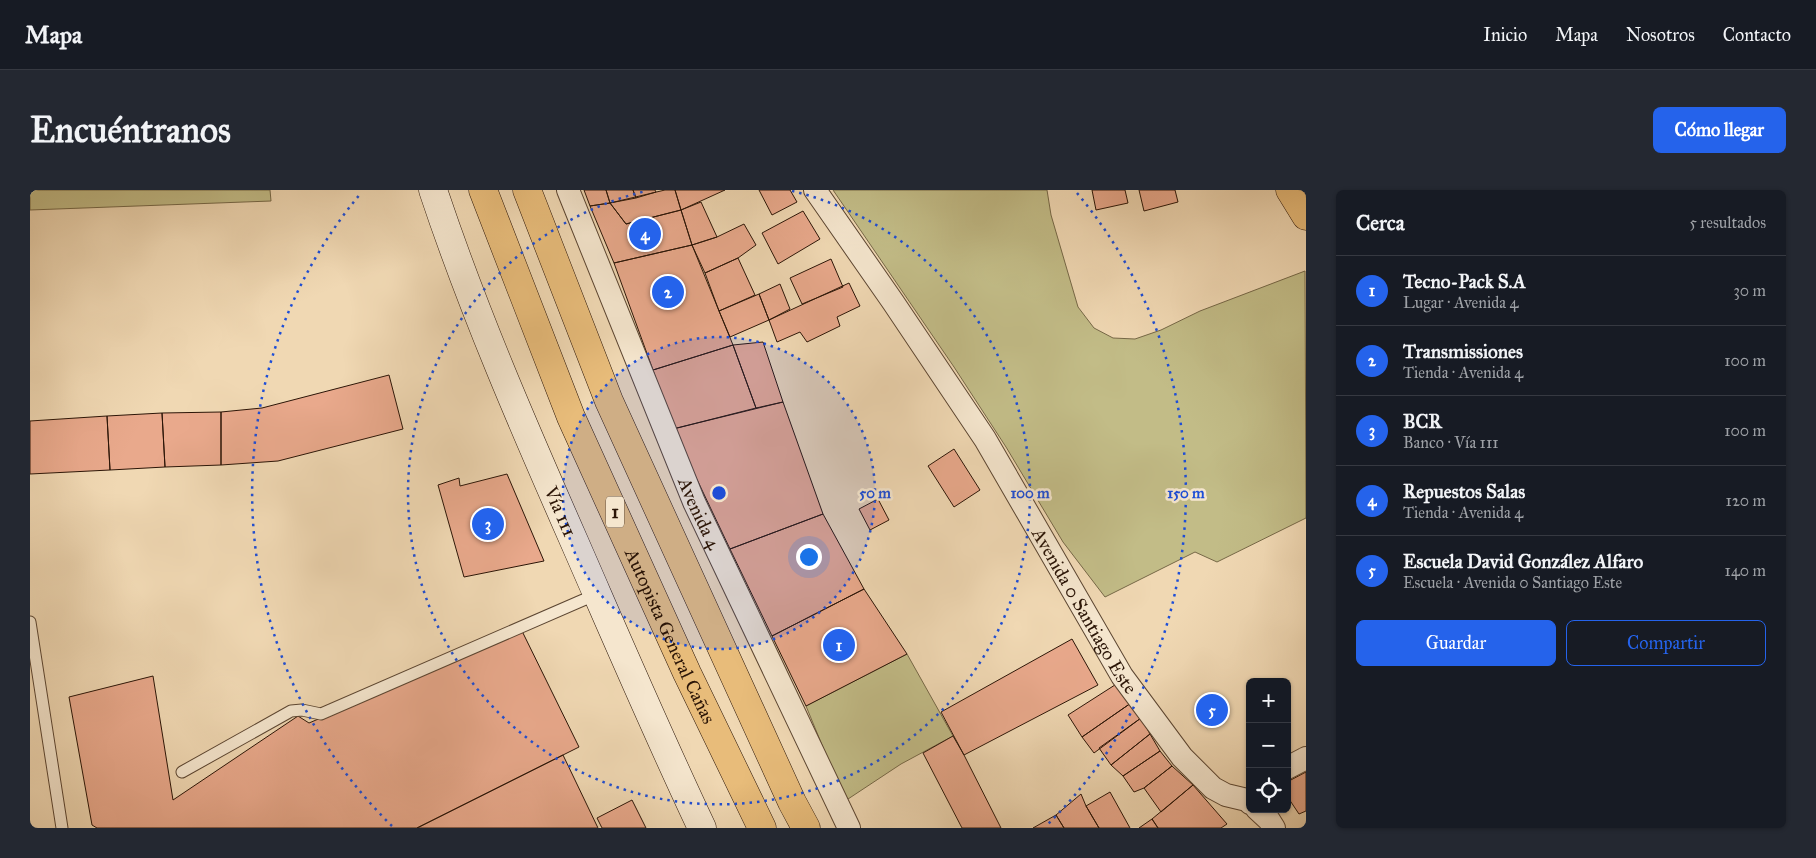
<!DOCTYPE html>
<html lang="es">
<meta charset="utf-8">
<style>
:root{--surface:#171b24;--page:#242831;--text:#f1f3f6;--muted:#9ea1a6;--line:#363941;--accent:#2563eb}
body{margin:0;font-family:"IM FELL Great Primer",serif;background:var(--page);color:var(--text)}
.controls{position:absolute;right:15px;bottom:15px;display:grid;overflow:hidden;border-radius:8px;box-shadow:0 1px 4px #0004}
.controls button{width:45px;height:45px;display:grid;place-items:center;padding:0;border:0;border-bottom:1px solid var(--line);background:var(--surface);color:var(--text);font:25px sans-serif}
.you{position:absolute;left:778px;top:366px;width:18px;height:18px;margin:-12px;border:4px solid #fff;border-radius:50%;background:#1a73e8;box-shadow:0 0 0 8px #1a73e833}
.badge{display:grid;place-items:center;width:32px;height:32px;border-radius:50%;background:var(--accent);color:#fff;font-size:16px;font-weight:700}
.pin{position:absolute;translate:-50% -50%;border:2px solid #fff;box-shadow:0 1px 5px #0006}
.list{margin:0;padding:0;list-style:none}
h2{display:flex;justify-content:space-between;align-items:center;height:65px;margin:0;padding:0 20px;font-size:21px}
h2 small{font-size:16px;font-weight:400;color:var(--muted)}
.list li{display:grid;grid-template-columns:32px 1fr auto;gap:15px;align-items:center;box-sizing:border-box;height:70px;padding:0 20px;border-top:1px solid var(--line)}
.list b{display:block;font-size:19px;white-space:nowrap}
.list p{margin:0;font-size:16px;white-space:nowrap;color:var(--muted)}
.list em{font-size:16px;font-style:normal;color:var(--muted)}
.actions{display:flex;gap:10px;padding:15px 20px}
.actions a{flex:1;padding:11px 0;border:1px solid var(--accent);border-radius:8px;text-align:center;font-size:18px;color:var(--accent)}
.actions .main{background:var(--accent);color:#fff}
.icon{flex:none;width:28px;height:28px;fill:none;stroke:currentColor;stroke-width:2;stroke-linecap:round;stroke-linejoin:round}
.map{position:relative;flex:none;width:1276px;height:638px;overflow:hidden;border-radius:8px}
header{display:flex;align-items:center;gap:30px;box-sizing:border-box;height:70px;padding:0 25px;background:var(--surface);border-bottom:1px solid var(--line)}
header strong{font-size:24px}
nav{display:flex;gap:28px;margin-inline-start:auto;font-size:18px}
.intro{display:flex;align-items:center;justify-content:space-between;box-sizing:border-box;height:120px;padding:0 30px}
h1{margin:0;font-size:35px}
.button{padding:12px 22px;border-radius:8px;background:var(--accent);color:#fff;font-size:18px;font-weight:700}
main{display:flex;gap:30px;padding:0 30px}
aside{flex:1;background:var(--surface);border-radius:8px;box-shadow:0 1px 4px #0004}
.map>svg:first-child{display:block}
</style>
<header>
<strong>Mapa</strong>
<nav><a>Inicio</a><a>Mapa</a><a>Nosotros</a><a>Contacto</a></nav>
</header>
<div class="intro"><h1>Encuéntranos</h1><a class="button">Cómo llegar</a></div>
<main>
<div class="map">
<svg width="1276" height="638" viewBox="0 0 1276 638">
<rect width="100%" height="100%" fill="#f0d8b3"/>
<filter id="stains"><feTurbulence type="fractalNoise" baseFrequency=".004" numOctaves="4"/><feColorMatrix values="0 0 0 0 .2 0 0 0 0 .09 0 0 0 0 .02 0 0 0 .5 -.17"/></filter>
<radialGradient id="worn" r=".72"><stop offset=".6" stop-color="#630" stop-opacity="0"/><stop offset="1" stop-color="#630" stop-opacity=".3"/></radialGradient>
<!-- green -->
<path fill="#c2bc87" stroke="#766847" d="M0 0H240L241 11 0 20Z
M803 0H1017L1021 25 1048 117 1064 138 1083 148 1105 149 1131 140 1170 121 1275 81 1276 328 1187 372 1165 362 1075 407 1033 352 976 257 924 177Z
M877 464 923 546 871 574 815 611 776 516Z"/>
<!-- building -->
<path fill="#e9a98c" stroke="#2b1507" d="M554 0H576L580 13 560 16Z
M576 0H603L606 8 580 13Z
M603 0H625L626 2 606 8Z
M635 0H645L651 20 596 34 580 13Z
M645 0H695L651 20Z
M729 0H760L767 12 742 25Z
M1062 0H1095L1098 13 1066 20Z
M1109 0H1145L1148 12 1114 21Z
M671 12 687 47 662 55 651 20Z
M580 13 596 34 651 20 662 55 584 73 560 16Z
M773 21 790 49 748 74 732 43Z
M714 34 726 55 708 68 675 83 662 55 687 47Z
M662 55 703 155 623 180 584 73Z
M708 68 725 105 689 121 675 83Z
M801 69 813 97 772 114 760 88Z
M819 93 830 116 807 127 810 136 777 152 770 142 747 152 739 130Z
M750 94 760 119 739 130 729 104Z
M729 104 739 130 700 147 689 121Z
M733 152 753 212 726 218 703 155Z
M703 155 726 218 643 239 623 180Z
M359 185 373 239 248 271 191 275V222L232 218Z
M753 212 793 324 700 359 643 239Z
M191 222V275L135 277 132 223Z
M132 223 135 277 80 280 77 226Z
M77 226 80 280 0 284V231Z
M924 259 950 300 924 317 898 276Z
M477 284 514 371 434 387 408 295 429 288 430 296Z
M848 309 859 330 840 340 829 319Z
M793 324 834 399 742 446 700 359Z
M834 399 877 464 776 516 742 446Z
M491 439 549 557 387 638H67L62 635 39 507 123 486 143 610 268 526 279 533 340 507Z
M1042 449 1068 495 934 565 911 522Z
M1088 493 1101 513 1052 547 1038 525Z
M1101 513 1111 528 1064 563 1052 547Z
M1111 528 1120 544 1081 575 1069 558Z
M1120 544 1130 561 1093 586 1081 575Z
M923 546 934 565 971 638H932L893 563Z
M1130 561 1142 576 1114 598 1104 602 1093 586Z
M533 565 568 638H387Z
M1142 576 1163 595 1131 622 1114 598Z
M1276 582V621L1269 624 1257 606V592Z
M1163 595 1197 634 1191 638H1128L1122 629Z
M1080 602 1100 638H1069L1056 616Z
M1051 604 1056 616 1069 638H1034L1026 625Z
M602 610 616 638H572L567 628Z
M1026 625 1034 638H1003Z
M1122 629 1128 638H1109Z"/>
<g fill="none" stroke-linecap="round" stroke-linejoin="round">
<defs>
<path id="lane" d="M0 432 32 638
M152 582 261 521 272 520 291 524 567 404"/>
<g id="street">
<path id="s1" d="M538 0 664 312 819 638"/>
<path id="s2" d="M785 0 863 112 955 249 1092 486 1152 567 1183 598 1196 605 1217 610 1220 613"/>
<path d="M1257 578 1276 568"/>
<path d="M1227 619 1239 630 1244 638"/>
</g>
<g id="secondary">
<path id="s3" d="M403 0C443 120 493 235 544 351 586 447 627 543 672 638"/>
</g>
<path id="primary" d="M1260 0 1276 26"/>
<g id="highway">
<path id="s4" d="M453 0 541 227 657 483 732 638"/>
<path d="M497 0 579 211 762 612 776 638"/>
</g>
</defs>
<!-- lane casing -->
<use href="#lane" stroke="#5c4632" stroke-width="13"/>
<!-- street casing -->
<use href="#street" stroke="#5c4632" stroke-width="24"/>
<!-- secondary casing -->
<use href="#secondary" stroke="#2b1507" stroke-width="29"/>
<!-- primary casing -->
<use href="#primary" stroke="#2b1507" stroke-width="29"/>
<!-- highway casing -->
<use href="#highway" stroke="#2b1507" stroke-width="29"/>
<!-- lane -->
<use href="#lane" stroke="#f5e6ce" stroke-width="11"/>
<!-- street -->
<use href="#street" stroke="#f5e6ce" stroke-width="22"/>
<!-- secondary -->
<use href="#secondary" stroke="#f5e6ce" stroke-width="28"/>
<!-- primary -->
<use href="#primary" stroke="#e8bc7a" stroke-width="28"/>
<!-- highway -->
<use href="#highway" stroke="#e8bc7a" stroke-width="28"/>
</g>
<!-- distance rings -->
<circle cx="689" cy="303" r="156" fill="#1d4ed8" fill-opacity=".12"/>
<g fill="none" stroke="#1d4ed8" stroke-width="2.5" stroke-dasharray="2.5 5">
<circle cx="689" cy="303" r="156"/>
<path d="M762 1A311 311 0 1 1 616 1"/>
<path d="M362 636A467 467 0 0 1 331 3M1047 3A467 467 0 0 1 1016 636"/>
</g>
<g text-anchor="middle" stroke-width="5" stroke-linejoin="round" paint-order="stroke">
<!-- shield labels -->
<rect fill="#f5e6ce" stroke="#685443" stroke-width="1" x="576" y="306.5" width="18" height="31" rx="4"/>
<g font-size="18" font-weight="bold" fill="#2b1507">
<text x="585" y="328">1</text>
</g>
<!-- street labels -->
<g font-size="19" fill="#2b1507" stroke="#f5e6ce">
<text dy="7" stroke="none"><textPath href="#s3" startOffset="346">Vía 111</textPath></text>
<text dy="7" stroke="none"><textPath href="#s1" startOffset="349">Avenida 4</textPath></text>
<text dy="7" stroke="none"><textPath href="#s2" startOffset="500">Avenida 0 Santiago Este</textPath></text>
<text dy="7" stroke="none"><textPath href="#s4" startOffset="484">Autopista General Cañas</textPath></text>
</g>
</g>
<circle cx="689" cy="303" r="8" fill="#1d4ed8" stroke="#f5e6ce" stroke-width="2.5"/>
<g font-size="15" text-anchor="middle" font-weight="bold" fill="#1d4ed8" stroke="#f5e6ce" stroke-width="5" stroke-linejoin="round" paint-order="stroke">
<text x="845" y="308">50 m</text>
<text x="1000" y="308">100 m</text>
<text x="1156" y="308">150 m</text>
</g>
<rect width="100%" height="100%" filter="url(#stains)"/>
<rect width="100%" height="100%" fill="url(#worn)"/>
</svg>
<div class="controls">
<button>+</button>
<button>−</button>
<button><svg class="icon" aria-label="locate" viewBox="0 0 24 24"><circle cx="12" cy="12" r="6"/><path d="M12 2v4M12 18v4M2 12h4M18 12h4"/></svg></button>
</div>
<div class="you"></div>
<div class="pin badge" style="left:809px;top:455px">1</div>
<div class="pin badge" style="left:638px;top:102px">2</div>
<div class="pin badge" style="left:458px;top:334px">3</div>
<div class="pin badge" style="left:615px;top:44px">4</div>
<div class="pin badge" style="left:1182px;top:520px">5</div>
</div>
<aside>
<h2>Cerca<small>5 resultados</small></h2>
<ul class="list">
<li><span class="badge">1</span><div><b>Tecno-Pack S.A</b><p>Lugar · Avenida 4</p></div><em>30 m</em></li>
<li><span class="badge">2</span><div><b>Transmissiones</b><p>Tienda · Avenida 4</p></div><em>100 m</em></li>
<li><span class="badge">3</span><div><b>BCR</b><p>Banco · Vía 111</p></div><em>100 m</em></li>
<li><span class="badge">4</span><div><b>Repuestos Salas</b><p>Tienda · Avenida 4</p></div><em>120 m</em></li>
<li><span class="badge">5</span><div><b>Escuela David González Alfaro</b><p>Escuela · Avenida 0 Santiago Este</p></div><em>140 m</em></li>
</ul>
<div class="actions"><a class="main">Guardar</a><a>Compartir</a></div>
</aside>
</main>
